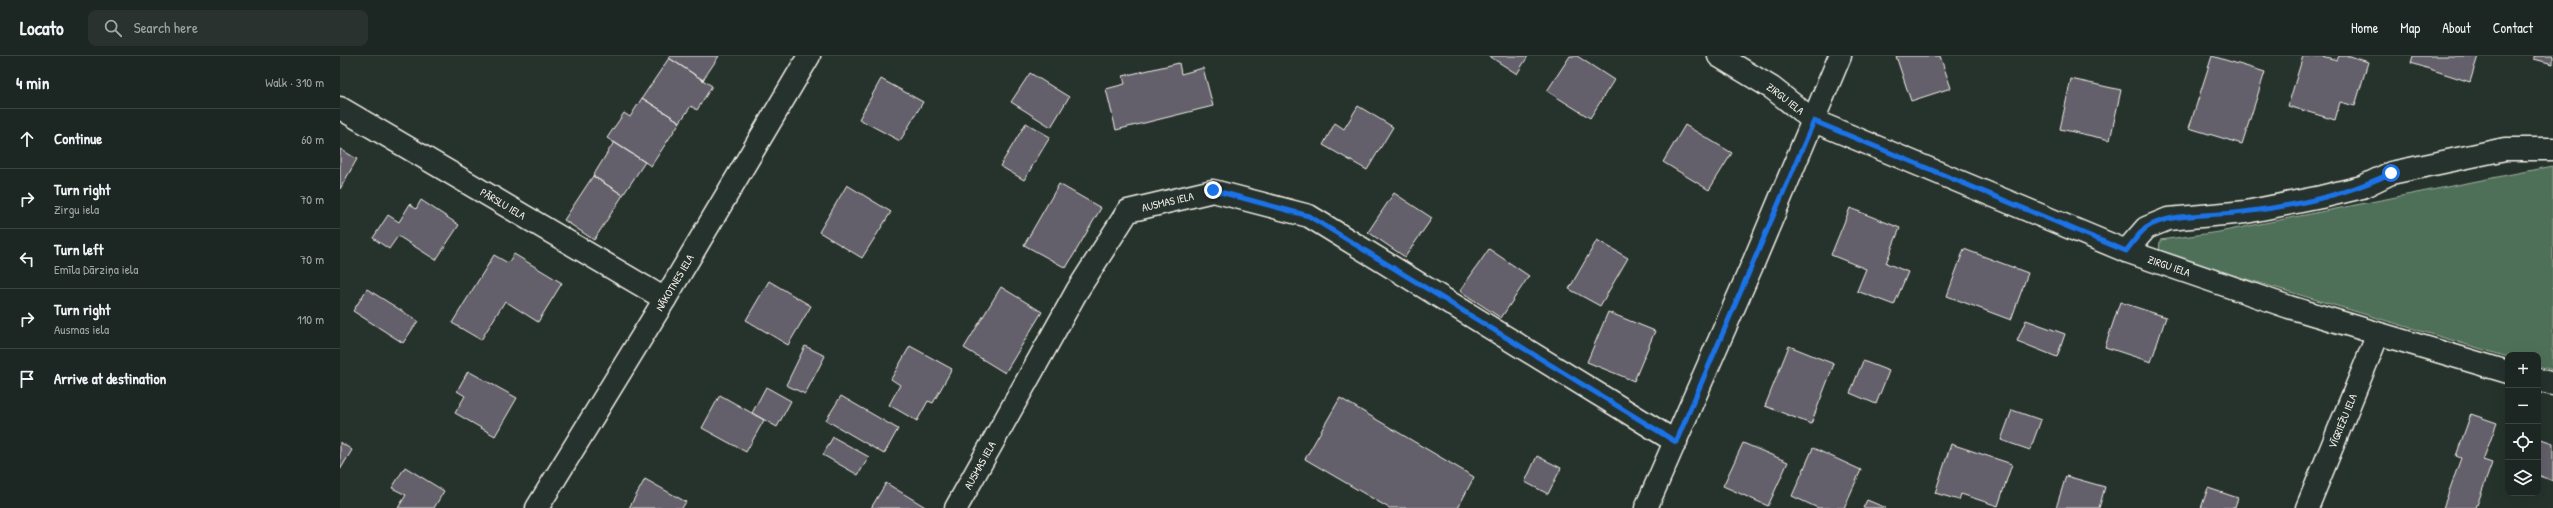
<!DOCTYPE html>
<meta charset="utf-8">
<style>
:root{--surface:#1c2622;--page:#29322f;--text:#f1f3f6;--muted:#a0a5a5;--line:#3a4340}
body{margin:0;font-family:"Patrick Hand",sans-serif;background:var(--page);color:var(--text)}
.controls{position:absolute;right:12px;bottom:12px;display:grid;overflow:hidden;border-radius:8px;box-shadow:0 4px 16px #0002}
.controls button{width:36px;height:36px;display:grid;place-items:center;padding:0;border:0;border-bottom:1px solid var(--line);background:var(--surface);color:var(--text);font:20px sans-serif}
.stop{position:absolute;width:12px;height:12px;margin:-9px;border:3px solid #1a73e8;border-radius:50%;background:#fff}
.stop.end{background:#1a73e8;border-color:#fff;box-shadow:0 1px 4px #0008}
.list{margin:0;padding:0;list-style:none}
h2{display:flex;justify-content:space-between;align-items:center;height:52px;margin:0;padding:0 16px;font-size:17px}
h2 small{font-size:13px;font-weight:400;color:var(--muted)}
.list li{display:grid;grid-template-columns:26px 1fr auto;gap:12px;align-items:center;box-sizing:border-box;height:60px;padding:0 16px;border-top:1px solid var(--line)}
.list b{display:block;font-size:15px;white-space:nowrap}
.list p{margin:0;font-size:13px;white-space:nowrap;color:var(--muted)}
.list em{font-size:13px;font-style:normal;color:var(--muted)}
.icon{flex:none;width:22px;height:22px;fill:none;stroke:currentColor;stroke-width:2;stroke-linecap:round;stroke-linejoin:round}
.map{position:relative;flex:none;width:2213px;height:452px;overflow:hidden}
header{display:flex;align-items:center;gap:24px;box-sizing:border-box;height:56px;padding:0 20px;background:var(--surface);border-bottom:1px solid var(--line)}
header strong{font-size:19px}
nav{display:flex;gap:22px;margin-inline-start:auto;font-size:14px}
.search{width:280px;height:36px;background:var(--page);display:flex;align-items:center;gap:10px;box-sizing:border-box;padding:0 14px;border-radius:8px;color:var(--muted);font-size:15px}
main{display:flex}
aside{flex:1;background:var(--surface)}
.map>svg:first-child{display:block}
</style>
<header>
<strong>Locato</strong>
<div class="search"><svg class="icon" aria-label="search" viewBox="0 0 24 24"><circle cx="10" cy="10" r="6"/><path d="M15 15l6 6"/></svg>Search here</div>
<nav><a>Home</a><a>Map</a><a>About</a><a>Contact</a></nav>
</header>
<main>
<aside>
<h2>4 min<small>Walk · 310 m</small></h2>
<ul class="list">
<li><svg class="icon" aria-label="ahead" viewBox="0 0 24 24"><path d="M12 20V5M6 11l6-6 6 6"/></svg><div><b>Continue</b></div><em>60 m</em></li>
<li><svg class="icon" aria-label="right" viewBox="0 0 24 24"><path d="M7 20v-9h11M14 6l5 5-5 5"/></svg><div><b>Turn right</b><p>Zirgu iela</p></div><em>70 m</em></li>
<li><svg class="icon" aria-label="left" viewBox="0 0 24 24"><path d="M17 20v-9H6M10 6l-5 5 5 5"/></svg><div><b>Turn left</b><p>Emīla Dārziņa iela</p></div><em>70 m</em></li>
<li><svg class="icon" aria-label="right" viewBox="0 0 24 24"><path d="M7 20v-9h11M14 6l5 5-5 5"/></svg><div><b>Turn right</b><p>Ausmas iela</p></div><em>110 m</em></li>
<li><svg class="icon" aria-label="arrive" viewBox="0 0 24 24"><path d="M6 21V4h12l-3 4 3 4H6"/></svg><div><b>Arrive at destination</b></div></li>
</ul>
</aside>
<div class="map">
<svg width="2213" height="452" viewBox="0 0 2213 452">
<rect width="100%" height="100%" fill="#26332d"/>
<filter id="ink" filterUnits="userSpaceOnUse"><feTurbulence type="fractalNoise" baseFrequency=".025" numOctaves="2"/><feDisplacementMap in="SourceGraphic" scale="8" xChannelSelector="R" yChannelSelector="G"/><feConvolveMatrix kernelMatrix="1 2 1 2 8 2 1 2 1" color-interpolation-filters="sRGB"/></filter>
<g filter="url(#ink)">
<!-- green -->
<path fill="#507059" stroke="#a2b0a0" d="M2213 110V314L2198 310V299H2168V301L1819 197 1820 184 1879 176Z"/>
<!-- building -->
<path fill="#64616c" stroke="#f4f1e8" d="M330 0H379L363 24 329 2Z
M1149 0H1188L1177 18Z
M1230 0H1237L1274 24 1250 62 1207 35Z
M1556 0H1600L1611 32 1571 45Z
M1872 0 1925 16 1902 88 1849 72Z
M1963 0H1982L1997 4 1999 0H2010L2028 6 2015 50 2000 46 1995 64 1948 50Z
M2073 0H2138L2130 26 2071 7Z
M2194 0H2213V8L2194 3Z
M329 2 372 30 357 54 351 50 340 66 302 42Z
M839 7 841 18 863 12 873 50 776 74 766 33 785 28 783 20Z
M690 17 729 41 711 71 671 46Z
M541 23 583 46 560 85 519 63Z
M1731 23 1781 34 1770 84 1720 73Z
M302 42 340 66 311 110 267 82 284 57 290 61Z
M1018 50 1053 71 1027 114 983 89 995 67 1004 73Z
M686 67 710 81 684 124 660 110Z
M1345 69 1392 97 1369 134 1323 106Z
M274 86 305 106 283 139 253 120Z
M0 93 17 103 0 133Z
M253 120 283 139 254 184 224 164Z
M719 128 761 152 726 212 684 189Z
M507 129 551 156 522 202 479 176Z
M1054 137 1092 162 1065 201 1028 176Z
M81 144 119 169 96 204 58 180 49 193 33 182 48 159 59 166 70 148 76 153Z
M1510 152 1560 172 1546 207 1568 216 1554 249 1517 235 1526 213 1491 199Z
M1257 184 1288 202 1260 250 1229 233Z
M1149 193 1189 220 1161 262 1120 235Z
M1624 193 1688 217 1671 264 1607 240Z
M174 198 222 227 198 266 165 245 141 284 112 267 154 199 168 207Z
M429 225 471 250 448 289 406 264Z
M661 231 702 256 665 317 624 292Z
M27 233 78 265 63 287 13 255Z
M1780 246 1826 261 1811 306 1765 291Z
M1268 256 1315 275 1294 325 1247 306Z
M1686 264 1725 278 1717 301 1677 285Z
M465 290 485 300 465 338 446 329Z
M570 290 612 313 593 347 588 345 577 365 549 349 560 329 551 323Z
M1449 290 1494 308 1471 368 1425 350Z
M1523 305 1549 315 1536 348 1510 337Z
M128 315 177 342 155 380 115 357 125 340 117 335Z
M426 331 451 345 437 371 412 357Z
M380 339 424 364 406 396 362 372Z
M501 340 558 373 544 398 486 364Z
M1000 342 1134 421 1118 452H1049L965 403Z
M1672 354 1701 364 1690 394 1661 384Z
M2131 358 2157 367 2143 404 2152 407 2136 452H2103L2121 402 2116 400Z
M493 381 529 401 518 419 483 399Z
M2198 382 2213 387V425L2198 419Z
M0 386 12 394 0 414Z
M1403 387 1448 406 1428 450 1383 430Z
M1611 388 1672 408 1658 450 1621 438 1619 444 1595 437Z
M1473 392 1521 414 1504 452H1478L1452 440Z
M1197 400 1221 412 1208 438 1185 426Z
M65 411 104 435 94 452H58L66 439 52 432Z
M1726 420 1765 431 1759 452H1716Z
M305 423 346 446 342 452H289Z
M546 427 587 452H531Z
M1868 432 1898 442 1895 452H1861Z
M1527 444 1546 452H1523Z"/>
<g fill="none" stroke-linecap="round" stroke-linejoin="round">
<defs>
<g id="minor">
<path id="s1" d="M1379 0 1432 32 1474 65 1786 195 1949 251 2168 316"/>
<path id="s2" d="M0 52 325 243"/>
<path d="M1786 195 1806 172 1828 163 1906 156 1981 141 2022 131 2051 117 2165 93H2213"/>
<path d="M2198 324 2213 328"/>
<path id="s3" d="M197 452 325 243 469 0"/>
<path id="s4" d="M616 452 737 235 788 155 873 135 969 160 1336 386"/>
<path d="M1306 452 1414 205 1500 0"/>
<path id="s5" d="M1967 452 2038 278"/>
</g>
</defs>
<!-- minor casing -->
<use href="#minor" stroke="#f4f1e8" stroke-width="25"/>
<!-- minor -->
<use href="#minor" stroke="#26332d" stroke-width="22"/>
</g>
</g>
<g fill="none" stroke-linecap="round" stroke-linejoin="round" filter="url(#ink)">
<!-- route -->
<path stroke="#1a73e8" stroke-width="5" d="M873 134 969 160 1336 386 1474 65 1786 195C1792 188 1798 178 1806 172 1829 156 1877 160 1904 156 1954 150 2007 139 2051 117"/>
</g>
<g text-anchor="middle" stroke-width="3" stroke-linejoin="round" paint-order="stroke">
<!-- street labels -->
<g font-size="11" fill="#f4f1e8" stroke="#26332d">
<text dy="4" stroke="none"><textPath href="#s1" startOffset="79">ZIRGU IELA</textPath></text>
<text dy="4" stroke="none"><textPath href="#s4" startOffset="384">AUSMAS IELA</textPath></text>
<text dy="4" stroke="none"><textPath href="#s2" startOffset="189">PĀRSLU IELA</textPath></text>
<text dy="4" stroke="none"><textPath href="#s1" startOffset="499">ZIRGU IELA</textPath></text>
<text dy="4" stroke="none"><textPath href="#s3" startOffset="264">NĀKOTNES IELA</textPath></text>
<text dy="4" stroke="none"><textPath href="#s5" startOffset="94">VĪGRIEŽU IELA</textPath></text>
<text dy="4" stroke="none"><textPath href="#s4" startOffset="49">AUSMAS IELA</textPath></text>
</g>
</g>
</svg>
<div class="controls">
<button>+</button>
<button>−</button>
<button><svg class="icon" aria-label="locate" viewBox="0 0 24 24"><circle cx="12" cy="12" r="6"/><path d="M12 2v4M12 18v4M2 12h4M18 12h4"/></svg></button>
<button><svg class="icon" aria-label="layers" viewBox="0 0 24 24"><path d="M12 4l9 5-9 5-9-5zM3 14l9 5 9-5"/></svg></button>
</div>
<div class="stop" style="left:2051px;top:117px"></div>
<div class="stop end" style="left:873px;top:134px"></div>
</div>
</main>
